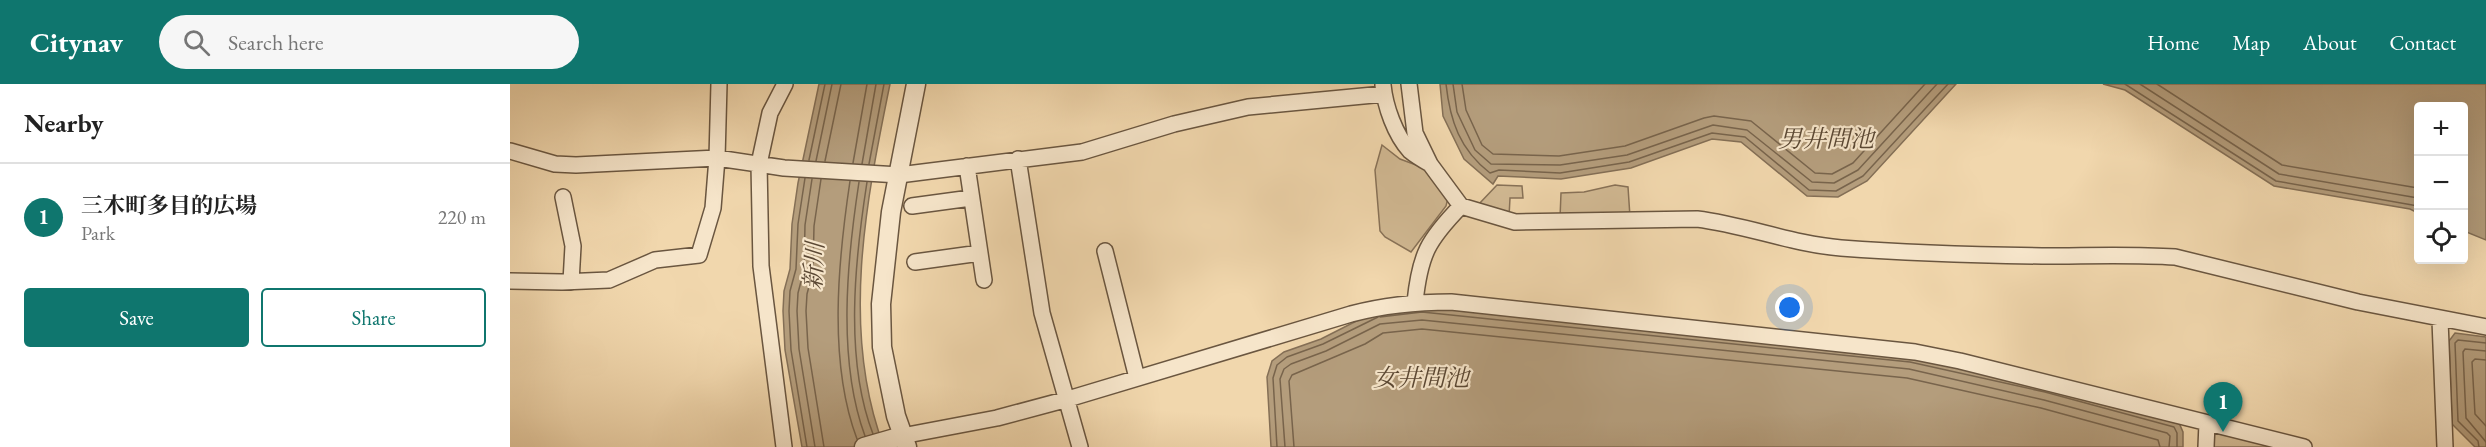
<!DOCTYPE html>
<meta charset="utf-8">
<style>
:root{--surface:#fff;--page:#f6f6f6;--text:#222;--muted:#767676;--line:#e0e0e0;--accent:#0f766e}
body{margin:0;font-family:"EB Garamond","Noto Serif JP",serif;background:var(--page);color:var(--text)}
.controls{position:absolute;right:18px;top:18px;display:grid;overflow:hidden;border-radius:6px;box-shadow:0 6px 24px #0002}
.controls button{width:54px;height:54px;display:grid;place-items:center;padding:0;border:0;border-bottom:2px solid var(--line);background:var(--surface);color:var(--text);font:30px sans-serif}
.you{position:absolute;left:1280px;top:224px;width:21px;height:21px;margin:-15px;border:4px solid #fff;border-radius:50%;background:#1a73e8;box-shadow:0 0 0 9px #1a73e833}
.badge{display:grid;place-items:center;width:39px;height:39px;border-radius:50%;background:var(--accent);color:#fff;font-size:20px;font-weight:700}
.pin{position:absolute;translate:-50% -50px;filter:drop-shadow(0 2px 3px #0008)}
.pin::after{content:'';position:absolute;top:32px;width:21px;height:18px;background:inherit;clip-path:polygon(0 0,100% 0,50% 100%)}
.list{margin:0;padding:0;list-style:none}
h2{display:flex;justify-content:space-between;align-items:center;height:78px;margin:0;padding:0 24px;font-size:26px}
h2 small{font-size:20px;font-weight:400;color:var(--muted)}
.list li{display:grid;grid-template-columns:39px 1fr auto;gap:18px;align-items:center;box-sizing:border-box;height:108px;padding:0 24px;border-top:2px solid var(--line)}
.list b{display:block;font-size:22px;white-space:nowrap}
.list p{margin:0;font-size:20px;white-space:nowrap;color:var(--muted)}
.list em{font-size:20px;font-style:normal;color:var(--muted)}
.actions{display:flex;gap:12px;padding:18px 24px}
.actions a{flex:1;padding:14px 0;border:2px solid var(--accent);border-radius:6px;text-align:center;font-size:21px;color:var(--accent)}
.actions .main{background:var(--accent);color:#fff}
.icon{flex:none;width:33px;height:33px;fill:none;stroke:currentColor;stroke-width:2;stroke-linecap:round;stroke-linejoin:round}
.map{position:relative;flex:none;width:1976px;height:363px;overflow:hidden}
header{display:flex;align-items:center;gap:36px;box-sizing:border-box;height:84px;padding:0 30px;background:var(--accent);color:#fff}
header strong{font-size:28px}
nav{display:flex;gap:33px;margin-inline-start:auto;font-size:21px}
.search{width:420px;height:54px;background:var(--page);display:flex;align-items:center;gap:15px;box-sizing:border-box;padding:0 21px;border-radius:33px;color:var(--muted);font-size:22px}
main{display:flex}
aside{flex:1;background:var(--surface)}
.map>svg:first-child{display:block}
</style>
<header>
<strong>Citynav</strong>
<div class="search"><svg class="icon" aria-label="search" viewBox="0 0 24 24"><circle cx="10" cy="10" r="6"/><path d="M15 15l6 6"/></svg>Search here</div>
<nav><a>Home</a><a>Map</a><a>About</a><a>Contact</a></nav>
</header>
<main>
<aside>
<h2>Nearby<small></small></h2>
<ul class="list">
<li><span class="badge">1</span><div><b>三木町多目的広場</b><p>Park</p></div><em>220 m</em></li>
</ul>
<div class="actions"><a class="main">Save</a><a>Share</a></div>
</aside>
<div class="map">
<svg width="1976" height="363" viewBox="0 0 1976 363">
<rect width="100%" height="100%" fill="#f1d7ad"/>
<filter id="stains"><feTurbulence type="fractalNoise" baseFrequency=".00333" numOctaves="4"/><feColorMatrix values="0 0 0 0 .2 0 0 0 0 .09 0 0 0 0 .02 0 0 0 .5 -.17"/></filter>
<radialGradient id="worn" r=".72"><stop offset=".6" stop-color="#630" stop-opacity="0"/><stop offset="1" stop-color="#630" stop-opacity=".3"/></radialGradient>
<!-- green -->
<path fill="#d2ba94" stroke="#887258" stroke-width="1.5" d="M872 61 890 75 917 85 938 114 936 122 901 168 875 153 870 147 865 86Z
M987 101 1012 102 1013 114H1000L999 133 968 121Z
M1105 101 1118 103 1120 133 1050 134 1051 109 1074 108Z
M1699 341 1757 356V363H1699Z"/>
<!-- water -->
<path fill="#b49d7c" stroke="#846f56" stroke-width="1.5" d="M309 0H380C356 117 330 247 374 363H292L275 266 273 227 274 207 280 185 282 140 288 99Z
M930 0H1446L1357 97 1328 113 1297 112 1231 58 1202 55 1121 84 1051 95 988 92 983 100 954 75 933 32Z
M1593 0H1976V156L1954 147V22H1908V129L1900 125 1764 102 1615 6Z
M912 222 1401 272 1669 339 1673 348V363H761L757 293 762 277 774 268 811 255 866 227Z
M1945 249 1976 253V363H1965L1942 340 1939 257Z"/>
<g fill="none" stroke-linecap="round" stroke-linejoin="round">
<!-- shore -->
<path stroke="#78644c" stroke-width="1.5" d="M936 0C940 37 950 66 980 89L989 86 1050 89 1119 78 1202 49 1235 53 1299 106 1326 107 1353 92 1438 0
M943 0 947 28 965 66 981 80 1050 81 1117 71 1203 41 1237 46 1302 98 1324 99 1348 86 1427 0
M952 0 956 26 972 61 983 70 1049 72 1115 62 1194 34 1204 32 1241 37 1305 89 1322 90 1343 79 1415 0
M1615 0 1766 97 1908 122
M1630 0 1769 90 1908 114
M1647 0 1772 81 1908 104
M299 76 315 0
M306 77 322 0
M315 77 331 0
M343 79 357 0
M352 80 366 0
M359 80 374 0
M295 94 288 140 286 185 280 207 279 227 281 266 297 363
M302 95 295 141 294 186 288 209 287 227 289 265 305 363
M311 95 304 142 303 187 297 210 296 227 298 264 314 363
M340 97C328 177 318 278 347 355
M349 98C337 176 327 276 355 352
M357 98C345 175 334 275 363 350
M870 233 912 228 1400 278 1535 308 1664 343 1667 349V363
M1976 267 1955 265 1953 268 1956 334 1976 358
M1976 276 1965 275 1962 278 1965 330 1976 342
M767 363 763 294 767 281 777 273 813 260 868 233
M775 363 770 295 774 285 781 280 816 267 870 240 912 236 1399 285 1534 316 1657 349 1660 352 1659 363
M784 363 779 297 782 291 855 260 873 249 912 245 1397 294 1531 324 1648 356 1650 363
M1969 363 1968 357 1948 337 1945 259 1948 256 1976 259"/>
<defs>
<path id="minor" d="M209 0 207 74 274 84 389 91 572 68 664 40 738 23 874 10
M899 0 905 49 920 80 951 122 1005 138 1187 135C1236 141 1282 160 1331 164 1398 169 1465 171 1532 172 1577 172 1621 170 1665 173L1848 218 1976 243
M873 1C875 22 885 51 900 67 906 72 913 76 920 80
M0 67 45 80 66 81 207 74 203 124 189 171 145 176 99 196 52 198 0 197
M508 75 532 229 570 363
M457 82 474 196
M53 113 63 162 61 198
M402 122 461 114
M595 167 627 294
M405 178 470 169
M905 218C910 170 918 156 951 122
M1930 236 1935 363
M392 352 487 334 558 315 841 230C875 221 906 218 941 218L1405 268 1450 277 1794 363
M274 363 251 182 249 80 260 29 275 0
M1696 363 1697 339"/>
<path id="tertiary" d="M354 363 392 352
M397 363 386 332 372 263 371 220 381 128 406 0"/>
</defs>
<!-- minor casing -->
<use href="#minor" stroke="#6a5640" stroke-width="18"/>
<!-- tertiary casing -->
<use href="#tertiary" stroke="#6a5640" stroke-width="21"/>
<!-- minor -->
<use href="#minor" stroke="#f6e5ca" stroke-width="15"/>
<!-- tertiary -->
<use href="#tertiary" stroke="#f6e5ca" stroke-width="18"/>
</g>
<g text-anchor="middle" stroke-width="4.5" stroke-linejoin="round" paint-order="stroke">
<!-- water labels -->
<g font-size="24" font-style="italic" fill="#5b4834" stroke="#f6e5ca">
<text x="1316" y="63">男井間池</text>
<text transform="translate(304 182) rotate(-87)" y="8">新川</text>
<text x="911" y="302">女井間池</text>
</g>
</g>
<rect width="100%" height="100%" filter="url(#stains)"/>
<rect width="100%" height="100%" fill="url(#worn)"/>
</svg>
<div class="controls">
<button>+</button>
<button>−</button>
<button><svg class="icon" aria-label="locate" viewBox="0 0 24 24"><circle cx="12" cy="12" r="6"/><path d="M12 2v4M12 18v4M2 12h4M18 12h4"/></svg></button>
</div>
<div class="you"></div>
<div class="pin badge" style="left:1713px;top:348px">1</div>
</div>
</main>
